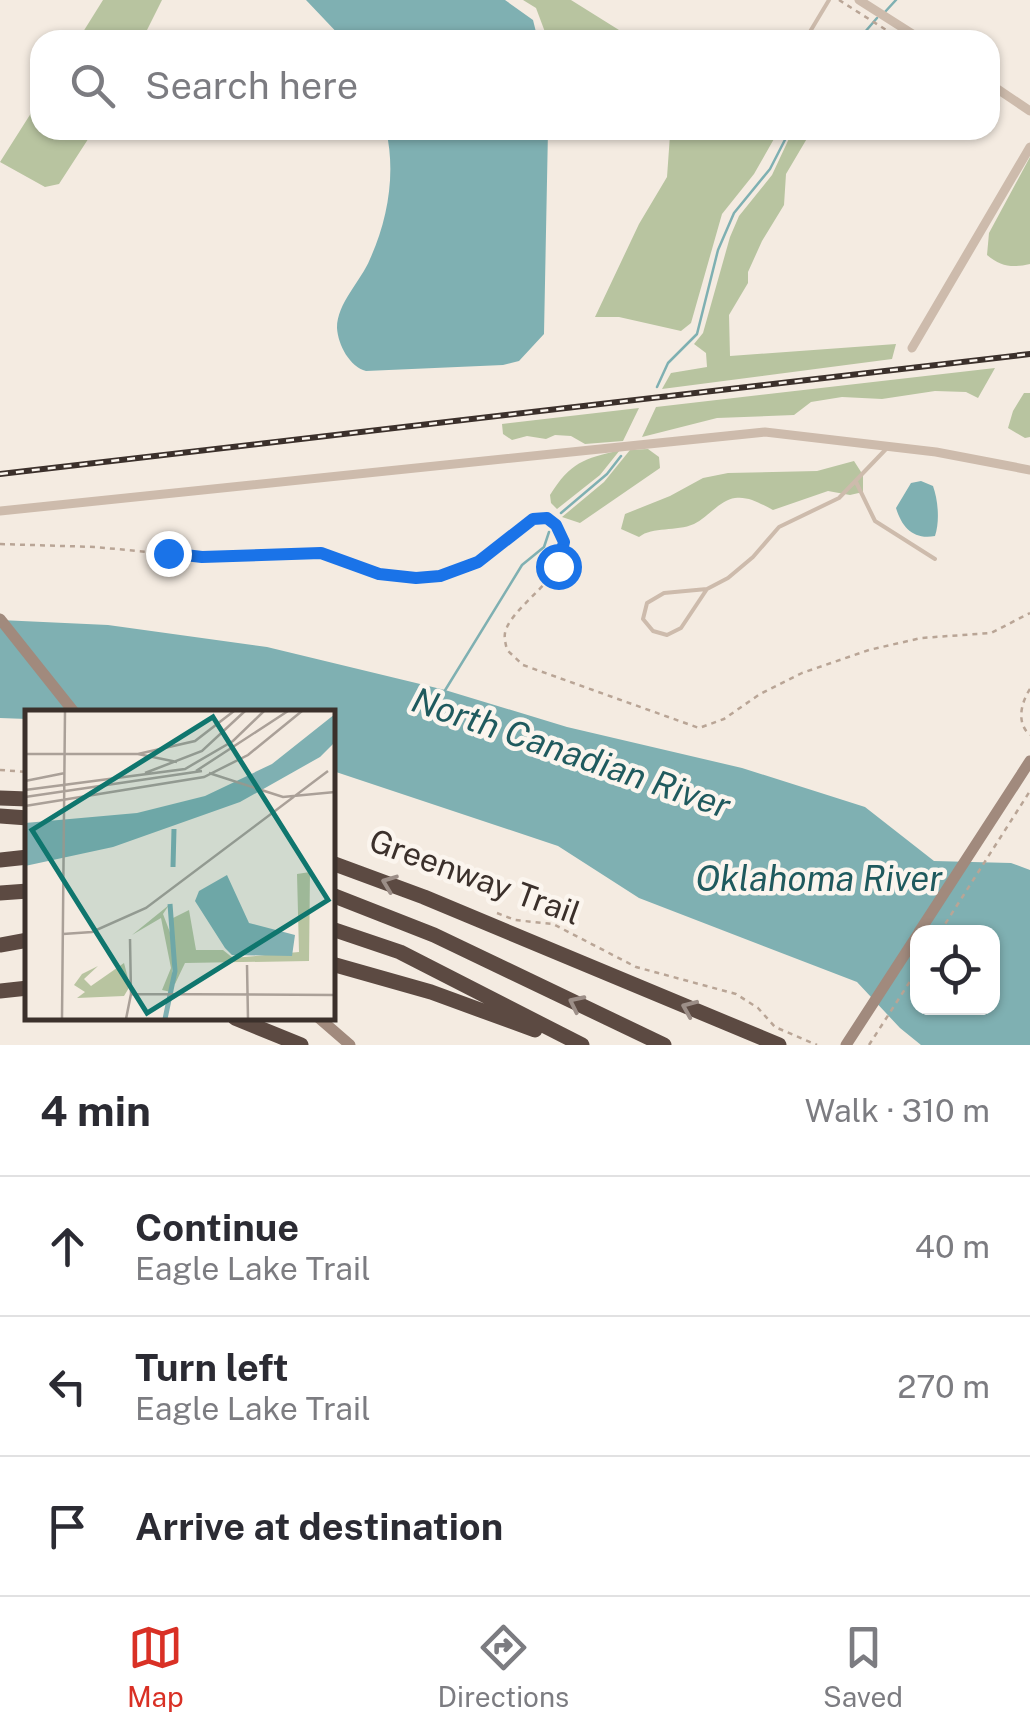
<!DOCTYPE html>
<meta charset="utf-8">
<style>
:root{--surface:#fff;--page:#f2f2f3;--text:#2b2b33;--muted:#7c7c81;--line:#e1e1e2;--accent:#d93025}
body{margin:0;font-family:"Public Sans",sans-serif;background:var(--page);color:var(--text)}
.controls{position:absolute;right:30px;bottom:30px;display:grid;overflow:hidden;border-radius:20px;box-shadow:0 2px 8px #0004}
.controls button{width:90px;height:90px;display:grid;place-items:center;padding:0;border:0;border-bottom:2px solid var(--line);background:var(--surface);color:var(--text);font:50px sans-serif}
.stop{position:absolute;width:30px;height:30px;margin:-22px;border:8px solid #1a73e8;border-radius:50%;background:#fff}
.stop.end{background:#1a73e8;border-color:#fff;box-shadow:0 2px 10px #0008}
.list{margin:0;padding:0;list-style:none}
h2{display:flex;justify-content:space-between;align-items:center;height:130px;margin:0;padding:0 40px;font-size:42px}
h2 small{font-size:32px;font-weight:400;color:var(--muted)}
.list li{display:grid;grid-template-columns:65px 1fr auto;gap:30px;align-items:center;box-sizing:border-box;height:140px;padding:0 40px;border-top:2px solid var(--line)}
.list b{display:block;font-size:38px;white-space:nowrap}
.list p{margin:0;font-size:32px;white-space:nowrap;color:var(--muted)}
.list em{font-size:32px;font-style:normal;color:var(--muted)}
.icon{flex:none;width:55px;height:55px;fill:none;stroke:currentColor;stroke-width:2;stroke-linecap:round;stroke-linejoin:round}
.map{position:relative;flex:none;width:1030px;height:1045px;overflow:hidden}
.search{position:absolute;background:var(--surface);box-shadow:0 2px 8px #0004;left:30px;right:30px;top:30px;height:110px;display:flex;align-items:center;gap:25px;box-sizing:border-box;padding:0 35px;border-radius:30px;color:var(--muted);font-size:38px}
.sheet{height:550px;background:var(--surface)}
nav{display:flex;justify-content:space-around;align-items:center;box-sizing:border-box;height:140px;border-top:2px solid var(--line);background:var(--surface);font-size:28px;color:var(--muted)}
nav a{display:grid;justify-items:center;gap:5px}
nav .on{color:var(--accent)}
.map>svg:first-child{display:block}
</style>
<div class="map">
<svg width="1030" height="1045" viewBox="0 0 1030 1045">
<rect width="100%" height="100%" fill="#f4ebe1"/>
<!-- green -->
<path fill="#b8c4a0" d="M103 0H162L142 40H78Z
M523 0H571L635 40H548L536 8Z
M40 99V130H94L59 184 45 187 0 162Z
M666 130H779L754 174 722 214 691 323 681 331 619 317H595L639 224 667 177 670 135Z
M793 130H812L786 174 784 205 762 241 748 272V283L729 315 730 356 896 344 892 359 662 389 671 373 707 367 706 353 694 344 703 333 730 237 739 216 772 175Z
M1030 157V264C1013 268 1001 267 987 255L989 233Z
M995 368 978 398 966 392 935 391 882 399 842 397 811 402 794 415 717 418 642 437 656 407Z
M1024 393H1030V437L1025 438 1008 428 1013 411Z
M639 408 623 441 585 444 571 436 555 435 546 439 527 436 512 440 503 434 502 424Z
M648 449 659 457 660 468 580 523 562 517 604 482 630 450Z
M620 450 600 475 557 509 551 503 550 495C571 462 583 459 620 450Z
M854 461 863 475V492L850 495 828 491 773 510C761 504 749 496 735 498 720 500 707 518 694 524 676 532 653 526 639 537L621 529 625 514 670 496 703 478 728 473 817 471Z"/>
<!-- water -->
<path fill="#7fb0b2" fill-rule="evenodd" d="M306 0H505L533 20 538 40H344Z
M386 130H548L544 334 519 361 503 365 366 371C350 367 338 345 337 328 337 303 361 281 370 259 388 219 396 173 386 130Z
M921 481 933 486C938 500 940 521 935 536 914 540 902 528 896 508L911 483Z
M0 620 108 625 267 647 445 690 567 727 742 768 865 807 934 861 1011 863 1030 870V1045H921L900 1028 857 982 639 898 558 846 333 771 332 712H28L27 719 0 718ZM918 932H992V1008H918Z"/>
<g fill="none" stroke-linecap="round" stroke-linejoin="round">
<!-- stream -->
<path stroke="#7fb0b2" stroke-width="2.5" d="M884 13 896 0
M858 40 877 18
M657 387 668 363 697 334 718 250 734 213 770 169 790 130
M561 513 607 474 621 456
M444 692 522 565 544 547 549 532"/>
<!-- path -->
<path stroke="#b9a596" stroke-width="2.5" stroke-dasharray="5 5" stroke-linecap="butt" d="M839 0 902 40
M0 544 95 547 202 557 321 553 379 574 416 578 455 572 478 562 533 519H547C601 554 521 596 507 627 503 635 505 641 507 650L523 665 699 728 724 719 760 694 802 673 869 650 921 638 991 633 1030 613
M1030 689C1021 703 1016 723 1030 735
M0 770 28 772
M497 913 515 920 553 924 636 967 736 994 758 1008 775 1027 817 1045
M940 932 1030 791
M869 1045 918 969"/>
<!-- service -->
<path stroke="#cdbbac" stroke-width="4" d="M805 40 829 0
M856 482 875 521 935 559
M707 589 681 628 667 635 653 631 643 619 647 603 664 593 707 589 728 578 753 557 779 527 839 498 889 446"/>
<!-- minor -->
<path stroke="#cdbbac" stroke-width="9" d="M859 0 922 40
M990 84 1030 111
M912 348 1030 147
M0 511 765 432 936 452 1030 470"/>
<!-- secondary -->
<path stroke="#a18a7d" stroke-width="11" d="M0 619 74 712
M919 932 1030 761
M319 1018 350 1045
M846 1045 918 934"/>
<!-- motorway -->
<path stroke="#5c4a42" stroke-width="15" d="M0 798 28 799
M0 816 28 818
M0 860 28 857
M332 863 424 897 779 1045
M0 893 28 891
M332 895 434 935 664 1045
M332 929 400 952 582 1045
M0 945 28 940
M332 964 431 992 535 1030
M0 991 28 988
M235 1018 301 1045"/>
<defs>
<path id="rail" d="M0 474 1030 354"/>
</defs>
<!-- rail casing -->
<use href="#rail" stroke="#3b302b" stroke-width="6"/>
<!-- rail -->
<use href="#rail" stroke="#fbf5ee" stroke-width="2.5" stroke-dasharray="8" stroke-linecap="butt"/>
</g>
<!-- one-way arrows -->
<defs><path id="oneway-chevron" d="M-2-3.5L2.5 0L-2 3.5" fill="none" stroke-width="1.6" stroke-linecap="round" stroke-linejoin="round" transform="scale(2.5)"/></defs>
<g stroke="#9c8e87">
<use href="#oneway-chevron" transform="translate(389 883) rotate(-159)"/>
<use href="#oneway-chevron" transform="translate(576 1003) rotate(-154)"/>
<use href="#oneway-chevron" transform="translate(689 1008) rotate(-157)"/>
</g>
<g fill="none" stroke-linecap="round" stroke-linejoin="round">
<!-- route -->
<path stroke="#1a73e8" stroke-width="12" d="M168 553 202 557 321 553 379 574 416 578 440 576 478 562 533 519 547 518 556 525 564 542 558 566"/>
</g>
<g text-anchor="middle" stroke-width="9" stroke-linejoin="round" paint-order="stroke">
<!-- street labels -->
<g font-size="32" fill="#3b302b" stroke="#fbf5ee">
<text transform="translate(475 877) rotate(20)" y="11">Greenway Trail</text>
</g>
<!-- water labels -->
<g font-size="35" font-style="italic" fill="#1f5a5e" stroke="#fbf5ee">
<text transform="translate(571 753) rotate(19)" y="12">North Canadian River</text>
<text x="819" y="891">Oklahoma River</text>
</g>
</g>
<!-- overview -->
<g transform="translate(25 710)">
<rect width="310" height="310" fill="#f4ebe1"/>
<path d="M285 162 284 251 160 253 150 274 146 209 164 200 171 240H198L208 248 274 242 272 164ZM144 195 138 204 149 233 146 282 137 280 146 258 136 208 107 225ZM99 253 105 276 99 286 52 288 60 282 49 275 57 264 73 256 59 269 66 276Z" fill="#b8c4a0"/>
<path d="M310 4V32L295 47 215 92 88 137 0 156V113L112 103 180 86 247 54ZM202 165 224 213 270 225 267 246 207 245 200 238 170 191 174 181Z" fill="#7fb0b2"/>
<path fill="none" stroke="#7fb0b2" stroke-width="5" d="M148 157 149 119M140 309 150 261 145 194"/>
<path fill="none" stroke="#aaa098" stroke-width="2.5" d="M0 44H113L152 52M113 44 170 31 209 1M171 61 263 1M120 63 177 41 220 1M184 63 258 87 310 82M0 71 40 63M0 80 160 59 208 31 239 1M0 87 177 61M0 96 179 67 223 45 277 1M38 224 67 222 121 198 303 61M105 229 106 284M222 255 223 309M37 309 40 1M101 309 106 284 310 285"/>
<path fill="#0f766e" fill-opacity="0.15" stroke="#0f766e" stroke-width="5" d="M188 7 303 190 122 303 7 120Z"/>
<rect width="310" height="310" fill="none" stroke="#3b302b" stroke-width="5"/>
</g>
</svg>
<div class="controls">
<button><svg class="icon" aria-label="locate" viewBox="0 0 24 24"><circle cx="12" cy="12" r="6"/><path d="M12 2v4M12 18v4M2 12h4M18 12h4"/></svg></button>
</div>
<div class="stop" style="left:558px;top:566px"></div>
<div class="stop end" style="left:168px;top:553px"></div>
<div class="search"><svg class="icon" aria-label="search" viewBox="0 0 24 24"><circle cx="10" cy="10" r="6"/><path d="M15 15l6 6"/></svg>Search here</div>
</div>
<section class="sheet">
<h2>4 min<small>Walk · 310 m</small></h2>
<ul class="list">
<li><svg class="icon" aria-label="ahead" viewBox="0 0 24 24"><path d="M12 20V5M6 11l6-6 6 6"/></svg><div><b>Continue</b><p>Eagle Lake Trail</p></div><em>40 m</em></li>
<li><svg class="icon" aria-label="left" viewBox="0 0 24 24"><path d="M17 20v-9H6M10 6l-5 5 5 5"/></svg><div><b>Turn left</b><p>Eagle Lake Trail</p></div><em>270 m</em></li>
<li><svg class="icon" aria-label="arrive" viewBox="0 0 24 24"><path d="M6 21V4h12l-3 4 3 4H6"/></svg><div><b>Arrive at destination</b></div></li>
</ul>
</section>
<nav>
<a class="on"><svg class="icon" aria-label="map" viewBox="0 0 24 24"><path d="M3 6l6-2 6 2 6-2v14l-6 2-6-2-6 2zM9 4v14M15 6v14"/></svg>Map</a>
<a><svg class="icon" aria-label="directions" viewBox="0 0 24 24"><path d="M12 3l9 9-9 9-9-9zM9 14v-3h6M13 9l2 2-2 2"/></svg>Directions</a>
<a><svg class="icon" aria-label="saved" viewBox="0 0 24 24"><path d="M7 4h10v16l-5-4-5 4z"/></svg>Saved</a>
</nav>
